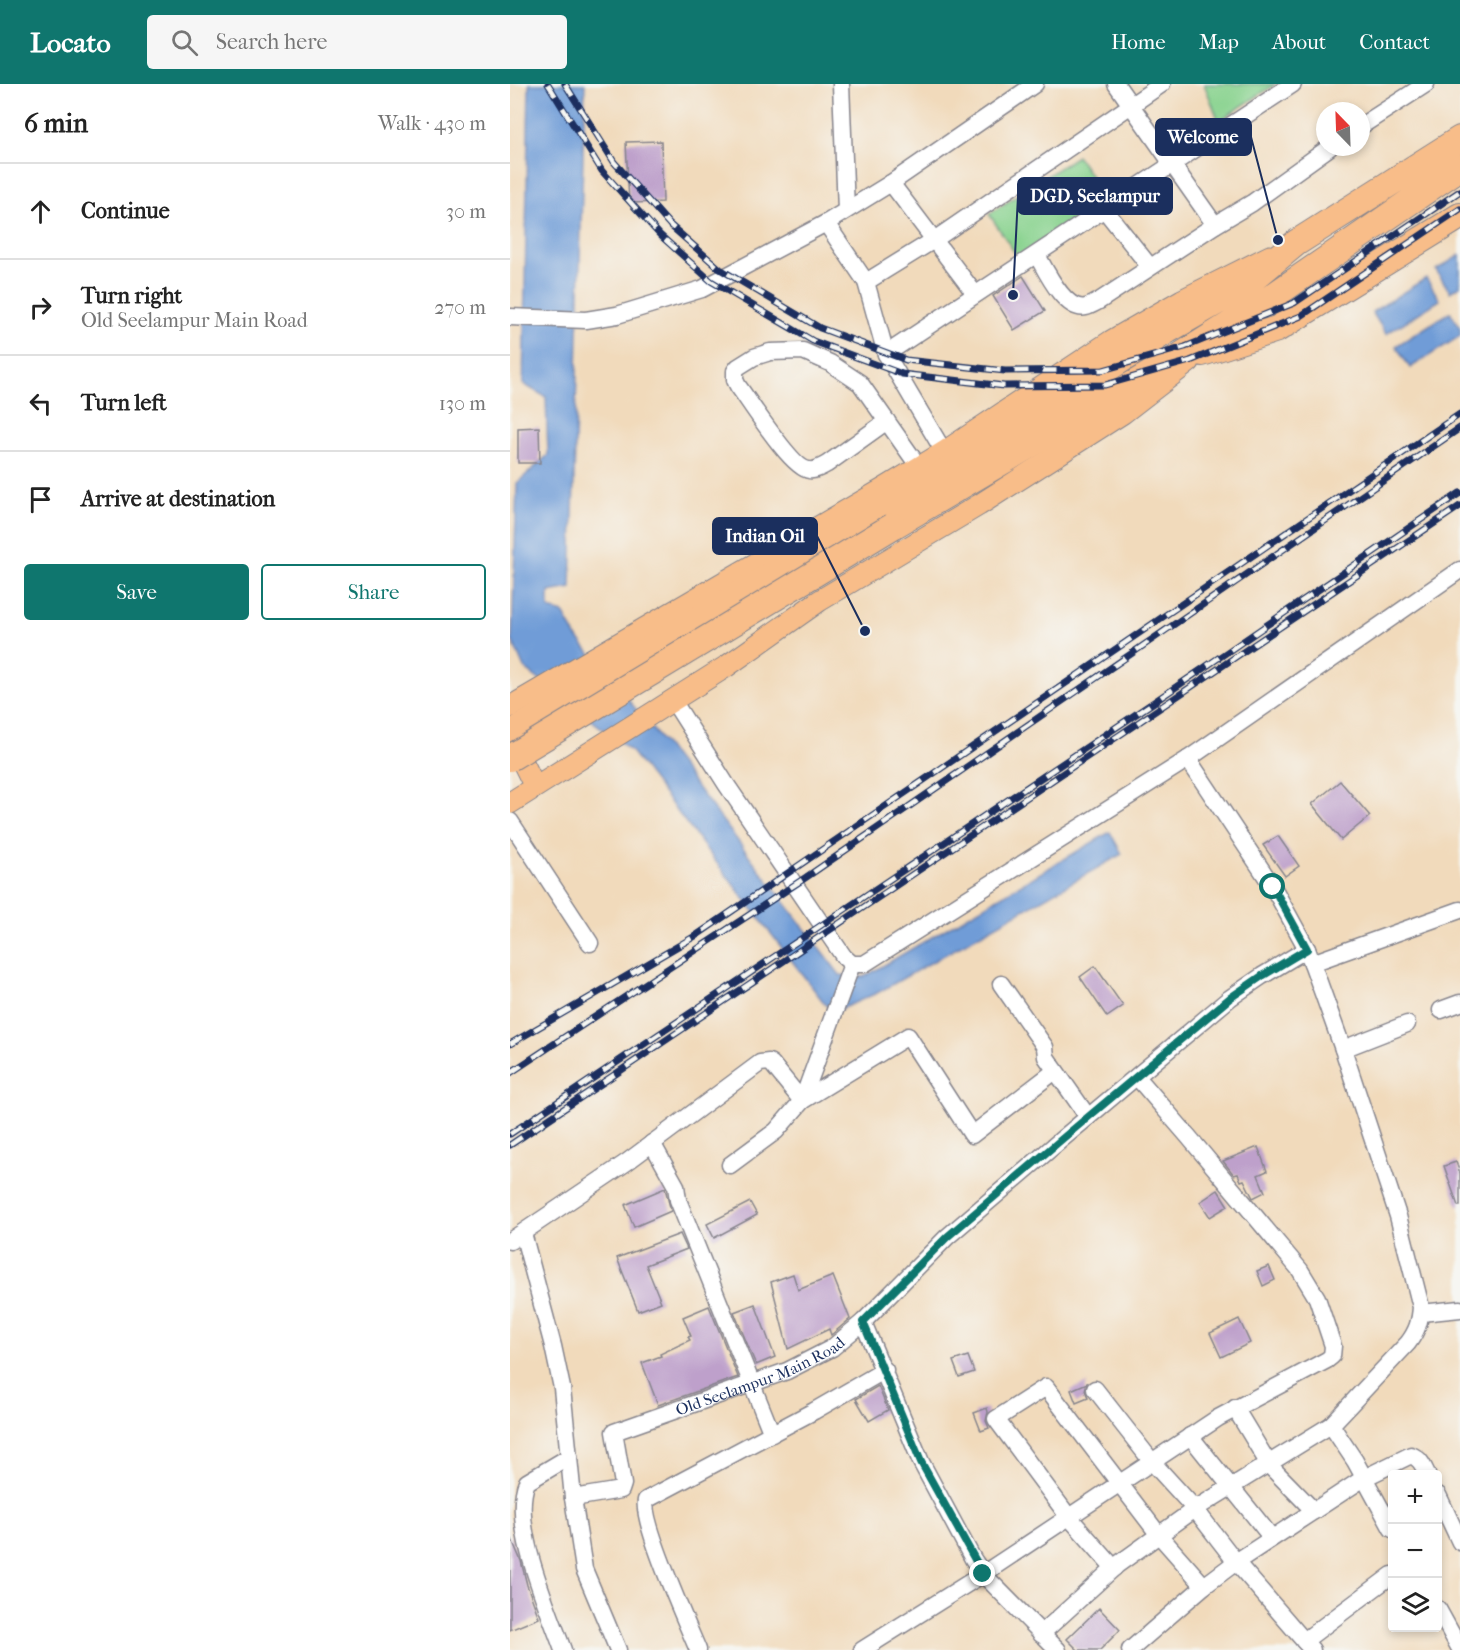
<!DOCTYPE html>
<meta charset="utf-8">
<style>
:root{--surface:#fff;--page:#f6f6f6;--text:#222;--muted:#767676;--line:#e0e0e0;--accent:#0f766e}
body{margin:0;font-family:"IM FELL French Canon",serif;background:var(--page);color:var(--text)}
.controls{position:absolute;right:18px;bottom:18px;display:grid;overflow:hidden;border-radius:6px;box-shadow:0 3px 9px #0003}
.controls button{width:54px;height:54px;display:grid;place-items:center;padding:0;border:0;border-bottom:2px solid var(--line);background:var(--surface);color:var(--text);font:30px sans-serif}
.compass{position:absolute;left:806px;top:18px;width:54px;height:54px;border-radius:50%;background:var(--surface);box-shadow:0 3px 9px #0003;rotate:337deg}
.stop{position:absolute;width:18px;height:18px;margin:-14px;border:4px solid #0f766e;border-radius:50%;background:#fff}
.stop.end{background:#0f766e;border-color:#fff;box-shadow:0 2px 6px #0008}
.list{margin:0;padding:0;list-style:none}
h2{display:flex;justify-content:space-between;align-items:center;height:78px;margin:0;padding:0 24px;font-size:26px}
h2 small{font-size:20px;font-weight:400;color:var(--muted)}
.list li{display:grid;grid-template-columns:39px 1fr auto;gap:18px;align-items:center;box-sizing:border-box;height:96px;padding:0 24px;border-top:2px solid var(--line)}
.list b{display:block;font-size:22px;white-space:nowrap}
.list p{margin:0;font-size:20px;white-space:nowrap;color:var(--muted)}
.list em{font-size:20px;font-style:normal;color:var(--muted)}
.actions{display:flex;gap:12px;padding:18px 24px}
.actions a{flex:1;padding:14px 0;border:2px solid var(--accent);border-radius:6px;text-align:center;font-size:21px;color:var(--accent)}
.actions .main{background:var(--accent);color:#fff}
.icon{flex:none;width:33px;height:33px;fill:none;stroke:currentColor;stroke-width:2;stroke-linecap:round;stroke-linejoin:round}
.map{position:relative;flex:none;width:950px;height:1566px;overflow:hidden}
header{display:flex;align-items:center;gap:36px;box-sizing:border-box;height:84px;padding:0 30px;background:var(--accent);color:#fff}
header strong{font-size:28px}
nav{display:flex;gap:33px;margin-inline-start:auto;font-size:21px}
.search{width:420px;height:54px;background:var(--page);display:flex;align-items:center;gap:15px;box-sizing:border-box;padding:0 21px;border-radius:6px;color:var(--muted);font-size:22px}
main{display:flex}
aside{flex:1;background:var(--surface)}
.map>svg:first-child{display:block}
</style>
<header>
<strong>Locato</strong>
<div class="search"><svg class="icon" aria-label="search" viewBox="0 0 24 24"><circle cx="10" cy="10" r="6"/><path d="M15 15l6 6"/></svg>Search here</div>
<nav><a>Home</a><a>Map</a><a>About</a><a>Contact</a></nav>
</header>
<main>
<aside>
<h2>6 min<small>Walk · 430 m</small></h2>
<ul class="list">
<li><svg class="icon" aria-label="ahead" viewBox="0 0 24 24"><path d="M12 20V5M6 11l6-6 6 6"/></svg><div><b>Continue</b></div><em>30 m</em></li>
<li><svg class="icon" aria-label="right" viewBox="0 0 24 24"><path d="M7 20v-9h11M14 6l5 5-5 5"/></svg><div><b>Turn right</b><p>Old Seelampur Main Road</p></div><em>270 m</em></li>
<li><svg class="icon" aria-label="left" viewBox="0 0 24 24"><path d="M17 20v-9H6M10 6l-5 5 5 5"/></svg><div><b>Turn left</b></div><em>130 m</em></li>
<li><svg class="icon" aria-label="arrive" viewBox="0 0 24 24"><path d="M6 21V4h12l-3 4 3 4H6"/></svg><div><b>Arrive at destination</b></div></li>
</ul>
<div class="actions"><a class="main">Save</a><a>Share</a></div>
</aside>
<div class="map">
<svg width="950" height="1566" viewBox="0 0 950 1566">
<rect width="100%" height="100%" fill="#f6f6f2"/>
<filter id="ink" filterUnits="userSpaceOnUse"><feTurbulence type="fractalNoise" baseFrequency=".0167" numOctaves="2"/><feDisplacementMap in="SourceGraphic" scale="12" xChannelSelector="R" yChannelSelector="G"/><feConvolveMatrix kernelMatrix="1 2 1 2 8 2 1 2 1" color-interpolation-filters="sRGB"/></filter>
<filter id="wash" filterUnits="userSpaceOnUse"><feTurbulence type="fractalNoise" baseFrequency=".008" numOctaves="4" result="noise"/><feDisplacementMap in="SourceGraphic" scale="24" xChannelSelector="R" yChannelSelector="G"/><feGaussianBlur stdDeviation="1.35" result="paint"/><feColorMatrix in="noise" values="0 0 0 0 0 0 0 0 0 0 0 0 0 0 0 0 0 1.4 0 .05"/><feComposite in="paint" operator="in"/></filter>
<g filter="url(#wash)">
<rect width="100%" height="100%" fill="#f1dabb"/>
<!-- green -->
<path fill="#8ad390" stroke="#528177" stroke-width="1.5" d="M694 0H766L709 37Z
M567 72 596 114 509 175 479 130Z"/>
<!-- water -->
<path fill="#6f9cd7" stroke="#45669a" stroke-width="1.5" d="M19 0H75L61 504 39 508V525L53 529 66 552 148 652 330 891 354 893 600 748 612 770 369 908 322 929 120 666 14 584 2 556 7 399 38 371 36 313 13 300Z
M950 171V202L940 208 926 186Z
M916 194 930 216 876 250 862 228Z
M940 228 950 244V252L900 284 886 262Z"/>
<g id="blocks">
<!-- building -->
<path fill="#bea0cb" d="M151 57 153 118 119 119 116 58Z
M513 192 535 227 504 246 483 212Z
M29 343 30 379H8V344Z
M830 697 860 732 831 756 802 720Z
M768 752 789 782 775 792 753 761Z
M585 882 613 922 597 933 570 893Z
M748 1063 757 1087 748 1091 755 1108 743 1114 734 1096 731 1097 728 1090 724 1091 713 1077Z
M946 1078 950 1089V1122H948L934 1082Z
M155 1104 161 1127 124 1143 115 1121Z
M708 1106 718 1122 700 1133 690 1118Z
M240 1118 247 1131 204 1154 197 1140Z
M170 1150 177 1165 136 1181 151 1218 128 1227 107 1174Z
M759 1182 765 1196 753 1202 747 1187Z
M283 1190 288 1206 323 1192 340 1235 321 1251 319 1245 278 1265 261 1198Z
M245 1220 265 1273 246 1281 224 1228Z
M199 1222 228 1293 148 1321 132 1279 151 1272 150 1270 180 1256 178 1253 181 1252 173 1233Z
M729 1235 740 1259 711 1273 700 1249Z
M458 1272 464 1288 449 1293 443 1277Z
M577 1299 575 1306 578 1314 566 1319 561 1306Z
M368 1302 378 1326 359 1337 346 1315Z
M477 1324 478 1328 476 1337 479 1344 471 1347 464 1329Z
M0 1451 11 1477 17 1501 29 1534 0 1546Z
M589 1524 610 1546 590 1566H568L557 1555Z"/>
</g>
</g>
<g filter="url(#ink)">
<use href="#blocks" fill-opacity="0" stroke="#86848c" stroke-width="1.5"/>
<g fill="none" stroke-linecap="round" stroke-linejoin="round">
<defs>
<g id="minor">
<path d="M331 0 336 126"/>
<path d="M606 0 705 141"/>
<path d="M851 42 916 0"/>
<path d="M381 99 465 210"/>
<path d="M594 125 640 183"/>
<path d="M316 139 356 198 376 270 434 368"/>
<path d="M527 171C536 187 555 228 576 223 580 222 585 219 589 217L705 141 742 119 820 63"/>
<path d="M356 198 424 156 652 0"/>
<path d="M0 233 76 236 107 231 192 205 316 139 381 99 525 0"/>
<path d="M376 270 783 0"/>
<path d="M377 337 317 380C311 383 305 387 299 386 282 385 240 318 228 302L225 296V287L228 283 244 273 260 268 293 267 320 279 350 299 409 383"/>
<path d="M162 615 216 700 334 873 342 880H354L678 675 950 486"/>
<path d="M0 737 80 859"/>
<path d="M802 879 950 826"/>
<path d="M491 900 535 963 536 973 578 1033"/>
<path d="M931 926 950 919"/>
<path d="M833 965 897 940"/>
<path d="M142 1059 166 1102 168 1116 262 1350"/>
<path d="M220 1081 266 1047 292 1017 342 880"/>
<path d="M13 1149 43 1262 52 1304 63 1414"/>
<path d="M0 1157 117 1078 250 979 259 978 262 980 292 1017 398 952 462 1051 545 987"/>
<path d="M911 1229 950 1225"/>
<path d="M353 1238 411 1378 463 1475 473 1490 548 1566"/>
<path d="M585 1305 643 1379 685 1425 726 1478 802 1566"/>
<path d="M725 1324 760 1382 804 1427"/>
<path d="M821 1341 845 1377 882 1445"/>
<path d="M680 1352 762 1454"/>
<path d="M928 1411 950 1458"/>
<path d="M604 1484 558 1432 486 1335 536 1303 649 1451 694 1502"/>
<path d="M928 1525 950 1565"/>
<path d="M531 1550 607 1481 685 1425 821 1341 898 1259C907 1247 910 1238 911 1223L888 1132 833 965 797 865 763 803 678 675"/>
<path d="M794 1557 882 1491"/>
<path d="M53 1566C38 1524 0 1440 17 1398L59 1373"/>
<path id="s1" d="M108 1566 74 1485 63 1414 111 1406 113 1400 104 1348 277 1287 322 1264 353 1238 437 1153 552 1055 720 914 752 892 797 865"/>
<path d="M188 1566C178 1542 130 1436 136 1416L304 1327 375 1286"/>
<path d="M352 1566 473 1490 708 1334 817 1276 822 1272 823 1262 807 1214 790 1186 678 1052 627 993"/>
<path d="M620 1566 694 1502 726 1478 854 1394 901 1371C911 1375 913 1382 917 1390"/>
</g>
<path id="major" d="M0 623 375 404 434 368 601 257 672 216 760 172
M2 656 25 703
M0 719 217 582 309 517 469 421 613 329 679 278"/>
<path id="highway" d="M692 269 767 245 950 132
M383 442 659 279 743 226 950 83
M0 650 292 472 397 412 658 246 733 203 786 159 950 55"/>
</defs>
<!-- minor casing -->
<use href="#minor" stroke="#86848c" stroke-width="19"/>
<!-- major casing -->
<use href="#major" stroke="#86848c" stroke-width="23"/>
<!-- highway casing -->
<use href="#highway" stroke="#86848c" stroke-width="28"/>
<!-- minor -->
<use href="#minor" stroke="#fff" stroke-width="16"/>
<!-- major -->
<use href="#major" stroke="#f8bd89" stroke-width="21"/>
<!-- highway -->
<use href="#highway" stroke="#f8bd89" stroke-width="26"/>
<defs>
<path id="rail" d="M38 0 92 87 150 151 201 197 303 257 392 290 494 302 595 301 680 277 791 232 950 125
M55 0 104 78 160 141 210 185 310 244 396 276 495 287 593 286 675 263 784 219 950 107
M0 960 187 851 950 330
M0 989 295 794 950 344
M0 1050 644 618 950 409
M0 1061 950 422"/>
</defs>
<!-- rail casing -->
<use href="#rail" stroke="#1b2f5e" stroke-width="7"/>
<!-- rail -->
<use href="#rail" stroke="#f6f6f2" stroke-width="4.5" stroke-dasharray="14" stroke-linecap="butt"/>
<defs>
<path id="highway-bridge" d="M0 674 383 442"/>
</defs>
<!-- highway-bridge casing -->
<use href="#highway-bridge" stroke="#86848c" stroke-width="28" stroke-linecap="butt"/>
<!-- highway-bridge -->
<use href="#highway-bridge" stroke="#f8bd89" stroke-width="26"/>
</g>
</g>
<g fill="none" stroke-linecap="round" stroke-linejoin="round" filter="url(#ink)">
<!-- route -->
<path stroke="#0f766e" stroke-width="8" d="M473 1490 411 1378 353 1238 437 1153 552 1055 720 914 752 892 797 865 763 803"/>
</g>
<g text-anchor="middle" stroke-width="5" stroke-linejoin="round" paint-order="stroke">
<!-- street labels -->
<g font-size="16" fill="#1b2f5e" stroke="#f6f6f2">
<text dy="6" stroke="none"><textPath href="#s1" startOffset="424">Old Seelampur Main Road</textPath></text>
</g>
</g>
<!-- callouts -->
<path fill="none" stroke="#1b2f5e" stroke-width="2" d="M768 156L741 53M503 211L508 112M355 547L307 452"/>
<g fill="#1b2f5e" stroke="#f6f6f2" stroke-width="2">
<circle cx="768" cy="156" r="6"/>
<circle cx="503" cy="211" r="6"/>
<circle cx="355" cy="547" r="6"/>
</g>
<g fill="#1b2f5e" stroke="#1b2f5e" stroke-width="2">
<rect x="646" y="35" width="95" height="36" rx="6"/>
<rect x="508" y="94" width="154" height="36" rx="6"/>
<rect x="203" y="434" width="104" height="36" rx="6"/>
</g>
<g font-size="18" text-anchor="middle" font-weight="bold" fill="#fff">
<text x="693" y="59">Welcome</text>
<text x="585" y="118">DGD, Seelampur</text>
<text x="255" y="458">Indian Oil</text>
</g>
</svg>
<div class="controls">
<button>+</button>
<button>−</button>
<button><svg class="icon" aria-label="layers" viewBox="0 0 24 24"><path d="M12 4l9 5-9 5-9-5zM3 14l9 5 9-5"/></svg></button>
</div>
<svg class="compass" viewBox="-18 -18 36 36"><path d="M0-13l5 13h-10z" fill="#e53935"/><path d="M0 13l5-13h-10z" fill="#767676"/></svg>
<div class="stop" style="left:763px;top:803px"></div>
<div class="stop end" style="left:473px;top:1490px"></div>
</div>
</main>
